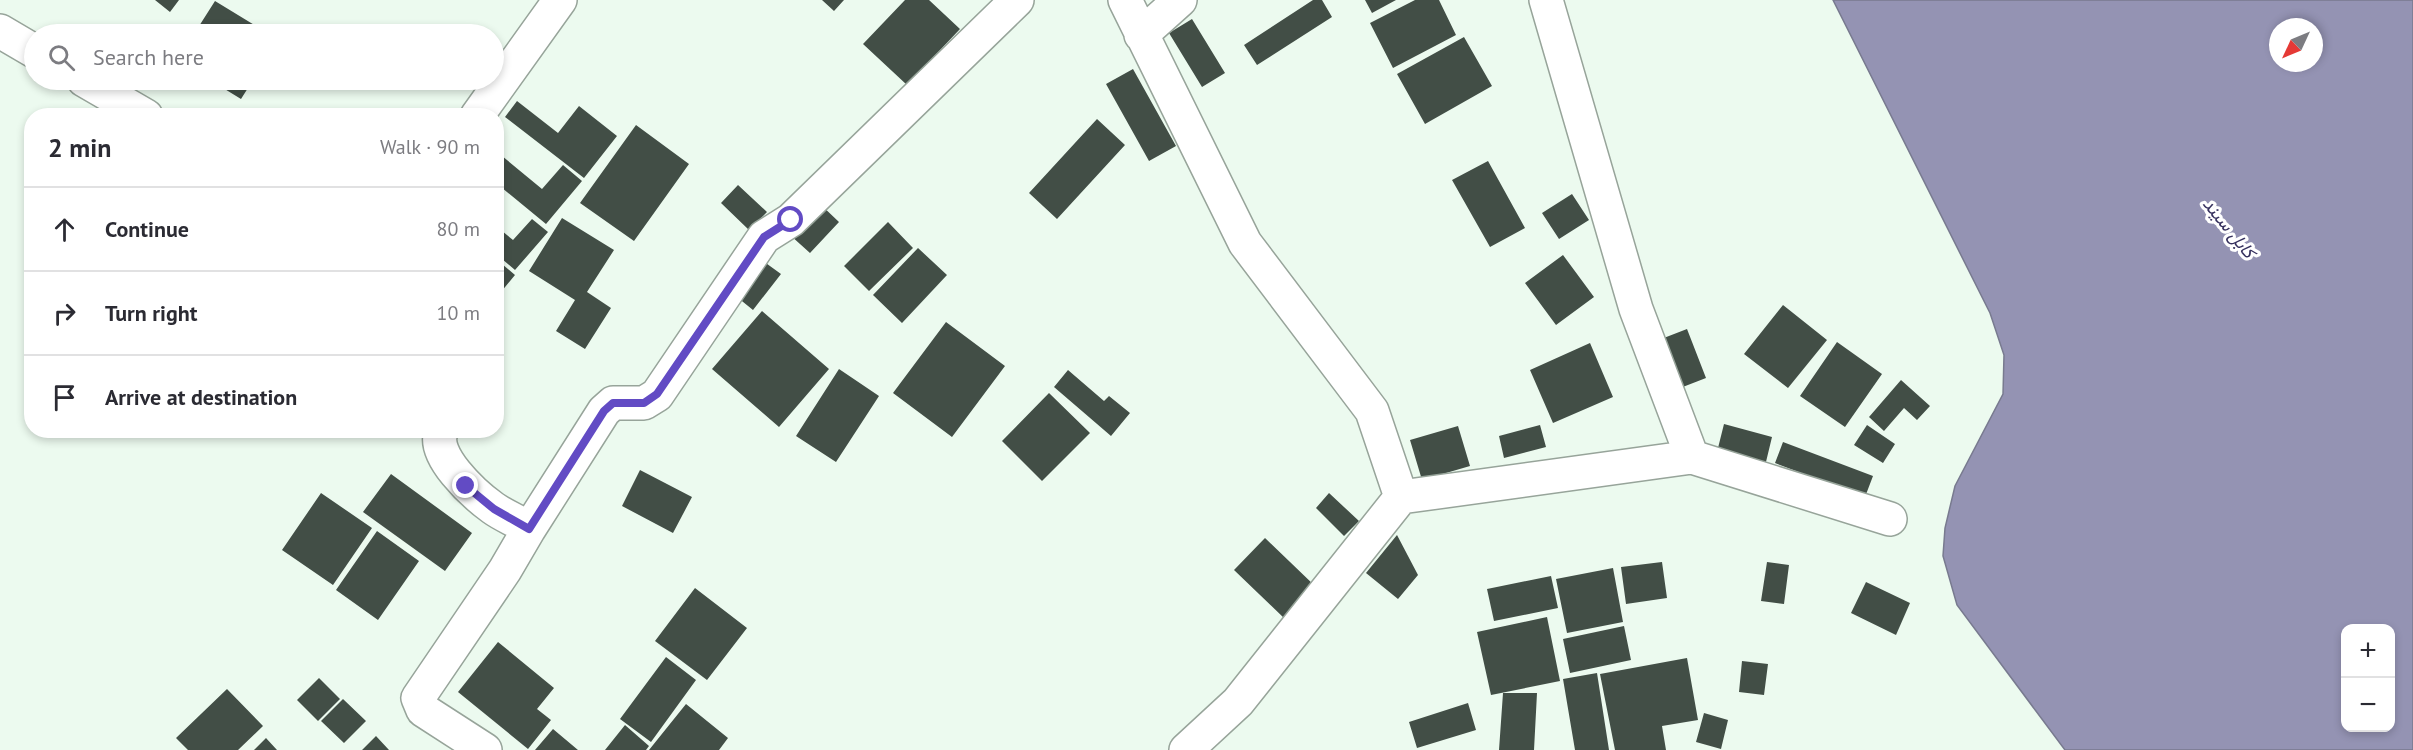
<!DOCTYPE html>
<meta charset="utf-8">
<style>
:root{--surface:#fff;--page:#f7f7f7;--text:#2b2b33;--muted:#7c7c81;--line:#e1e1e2}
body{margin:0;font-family:"PT Sans",Vazirmatn,sans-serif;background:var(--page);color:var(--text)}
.controls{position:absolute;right:18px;bottom:18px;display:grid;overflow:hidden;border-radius:12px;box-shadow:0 3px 9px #0003}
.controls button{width:54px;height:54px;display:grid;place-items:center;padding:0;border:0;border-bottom:2px solid var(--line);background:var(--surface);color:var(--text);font:30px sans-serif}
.compass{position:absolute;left:2269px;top:18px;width:54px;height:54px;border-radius:50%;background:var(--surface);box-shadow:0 3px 9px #0003;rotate:226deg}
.stop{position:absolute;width:18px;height:18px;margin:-14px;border:4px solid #624bc4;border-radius:50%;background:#fff}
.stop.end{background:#624bc4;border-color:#fff;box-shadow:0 2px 6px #0008}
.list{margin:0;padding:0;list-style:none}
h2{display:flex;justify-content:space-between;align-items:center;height:78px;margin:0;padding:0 24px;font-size:26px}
h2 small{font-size:20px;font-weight:400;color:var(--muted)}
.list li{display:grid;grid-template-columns:39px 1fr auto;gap:18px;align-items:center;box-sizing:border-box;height:84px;padding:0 24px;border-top:2px solid var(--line)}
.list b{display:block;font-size:22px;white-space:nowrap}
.list em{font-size:20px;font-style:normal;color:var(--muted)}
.icon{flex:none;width:33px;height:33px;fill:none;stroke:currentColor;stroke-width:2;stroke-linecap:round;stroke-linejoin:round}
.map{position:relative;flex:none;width:2413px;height:750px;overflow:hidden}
.search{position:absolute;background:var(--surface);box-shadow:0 3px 9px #0003;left:24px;top:24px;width:480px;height:66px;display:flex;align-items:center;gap:15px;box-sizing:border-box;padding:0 21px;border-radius:33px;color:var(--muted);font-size:22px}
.panel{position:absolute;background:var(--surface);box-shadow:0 3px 9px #0003;left:24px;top:108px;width:480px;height:330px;border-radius:24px}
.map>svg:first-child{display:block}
</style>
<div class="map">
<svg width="2413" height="750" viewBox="0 0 2413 750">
<rect width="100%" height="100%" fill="#ecfaef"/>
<!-- water -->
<path fill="#9493b3" stroke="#787a8f" stroke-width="1.5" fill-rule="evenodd" d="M1833 0H2413V750H2065L1957 605 1943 556 1945 528 1955 486 2003 394 2004 355 1990 313ZM2278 27H2314V63H2278ZM2346 628H2390V728H2346Z"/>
<!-- building -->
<path fill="#424e46" d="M155 0H179L170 12Z
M822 0H844L834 11Z
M905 0H929L960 29 907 85 863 44Z
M1313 0H1322L1332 17 1257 65 1244 45Z
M1365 0H1396L1372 13Z
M1415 0H1439L1456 35 1393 68 1370 23Z
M215 1 269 34H194Z
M1192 19 1225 73 1202 87 1169 33Z
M1464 37 1492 86 1425 124 1397 74Z
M1133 69 1176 146 1149 161 1106 84Z
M210 80H253L241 99Z
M517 101 558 133 579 106 617 136 584 178 505 117Z
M1097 119 1125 145 1057 219 1029 193Z
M636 125 689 164 634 241 580 203Z
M496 151 542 189 563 165 582 181 546 224 496 183Z
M1488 161 1525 228 1490 247 1452 180Z
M738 185 767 212 749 230 721 203Z
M1572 194 1589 220 1559 239 1542 213Z
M819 203 839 222 810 253 790 235Z
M562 218 614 250 587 292 611 308 585 349 556 331 575 300 529 271Z
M532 219 548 232 515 270 496 254V226L513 240Z
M888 222 913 248 869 291 844 266Z
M918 248 947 275 902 323 873 295Z
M1563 255 1594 297 1556 325 1525 283Z
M759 258 781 274 753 310 732 293Z
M496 259 515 275 496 298Z
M1783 305 1827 340 1788 388 1744 354Z
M762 311 829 369 779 427 712 369Z
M946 322 1005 366 952 437 893 393Z
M1687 329 1706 378 1675 390 1656 341Z
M1837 342 1882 374 1845 427 1800 396Z
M1590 343 1613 397 1553 423 1530 370Z
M839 369 879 396 836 462 796 436Z
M1068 370 1104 401 1109 396 1130 413 1111 436 1054 387Z
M1901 380 1930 406 1917 420 1904 408 1884 431 1869 417Z
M1049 393 1090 433 1042 481 1002 441Z
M1724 424 1772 437 1765 466 1717 452Z
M1540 425 1546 447 1504 458 1499 436Z
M1867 425 1895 444 1883 463 1854 445Z
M1458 426 1470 466 1422 480 1410 440Z
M1783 442 1873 476 1865 497 1775 463Z
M640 470 692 497 673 533 622 506Z
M391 474 472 533 445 571 363 512Z
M321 493 372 528 333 585 282 550Z
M1329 493 1359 521 1344 536 1316 508Z
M377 531 419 561 378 620 336 590Z
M1397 535 1418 575 1398 599 1366 573Z
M1265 538 1316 587 1285 619 1234 570Z
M1662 562 1667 598 1626 604 1621 567Z
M1767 562 1789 565 1784 604 1761 601Z
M1613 568 1623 622 1567 633 1556 579Z
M1551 576 1558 608 1494 621 1487 589Z
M1866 582 1910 603 1896 635 1851 613Z
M695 588 747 628 707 680 655 641Z
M1547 617 1560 681 1491 695 1477 632Z
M1624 626 1631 660 1570 673 1563 639Z
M498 642 554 688 537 709 551 720 528 749 458 692Z
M666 657 696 680 651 742 620 719Z
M1687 658 1698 720 1662 726 1666 750H1615L1600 674Z
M1742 661 1768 664 1764 695 1739 692Z
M1597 673 1609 750H1575L1563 679Z
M319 678 340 699 318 721 297 700Z
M227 689 263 726 238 750H188L176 738Z
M1503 693H1537L1534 750H1499Z
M343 699 366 721 344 743 321 721Z
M1468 703 1476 730 1417 748 1409 722Z
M686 704 728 738 719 750H649Z
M1704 713 1728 720 1721 749 1696 742Z
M625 725 649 746 646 750H605Z
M553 729 578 750H535Z
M376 736 389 750H362Z
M266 738 277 750H254Z"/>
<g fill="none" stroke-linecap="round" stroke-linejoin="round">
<defs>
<path id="minor" d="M1125 0 1245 243 1372 411 1401 497 1238 702 1186 750
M1546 0 1636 309 1692 457
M0 31 34 51
M1141 35 1180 0
M84 80 146 116
M477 116 560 0
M442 430C429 454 475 495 493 508 504 516 518 521 529 529L505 570 418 698 423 710 485 750
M1401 497 1692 457 1890 519
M529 529 604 411 613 403H644L657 395 764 237 791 220 1017 0"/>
</defs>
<!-- minor casing -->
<use href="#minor" stroke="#97a49a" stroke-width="36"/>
<!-- minor -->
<use href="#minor" stroke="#fff" stroke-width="33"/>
</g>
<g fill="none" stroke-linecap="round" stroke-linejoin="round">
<!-- route -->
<path stroke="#624bc4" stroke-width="8" d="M466 486 494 509 529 529 604 411 613 403H644L657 394 764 237 791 220"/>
</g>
<g text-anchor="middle" stroke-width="6" stroke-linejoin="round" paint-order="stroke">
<!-- water labels -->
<g font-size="18" font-style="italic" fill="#36315e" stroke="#fff">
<text transform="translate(2229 228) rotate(51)" y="6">کابل سيند</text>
</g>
</g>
</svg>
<div class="controls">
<button>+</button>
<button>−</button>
</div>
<svg class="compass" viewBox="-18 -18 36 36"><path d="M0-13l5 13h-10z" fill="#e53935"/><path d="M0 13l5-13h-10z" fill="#7c7c81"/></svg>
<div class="stop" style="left:791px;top:220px"></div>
<div class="stop end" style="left:466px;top:486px"></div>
<div class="search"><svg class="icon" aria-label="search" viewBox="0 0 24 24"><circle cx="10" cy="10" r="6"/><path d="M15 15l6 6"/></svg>Search here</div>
<section class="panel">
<h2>2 min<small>Walk · 90 m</small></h2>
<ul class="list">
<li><svg class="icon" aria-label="ahead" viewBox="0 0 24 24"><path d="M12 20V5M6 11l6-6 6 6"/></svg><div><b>Continue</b></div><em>80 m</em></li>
<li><svg class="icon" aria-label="right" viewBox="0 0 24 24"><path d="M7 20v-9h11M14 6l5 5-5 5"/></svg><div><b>Turn right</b></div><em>10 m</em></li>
<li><svg class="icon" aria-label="arrive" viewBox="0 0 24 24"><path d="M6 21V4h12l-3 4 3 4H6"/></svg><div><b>Arrive at destination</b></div></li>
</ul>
</section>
</div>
